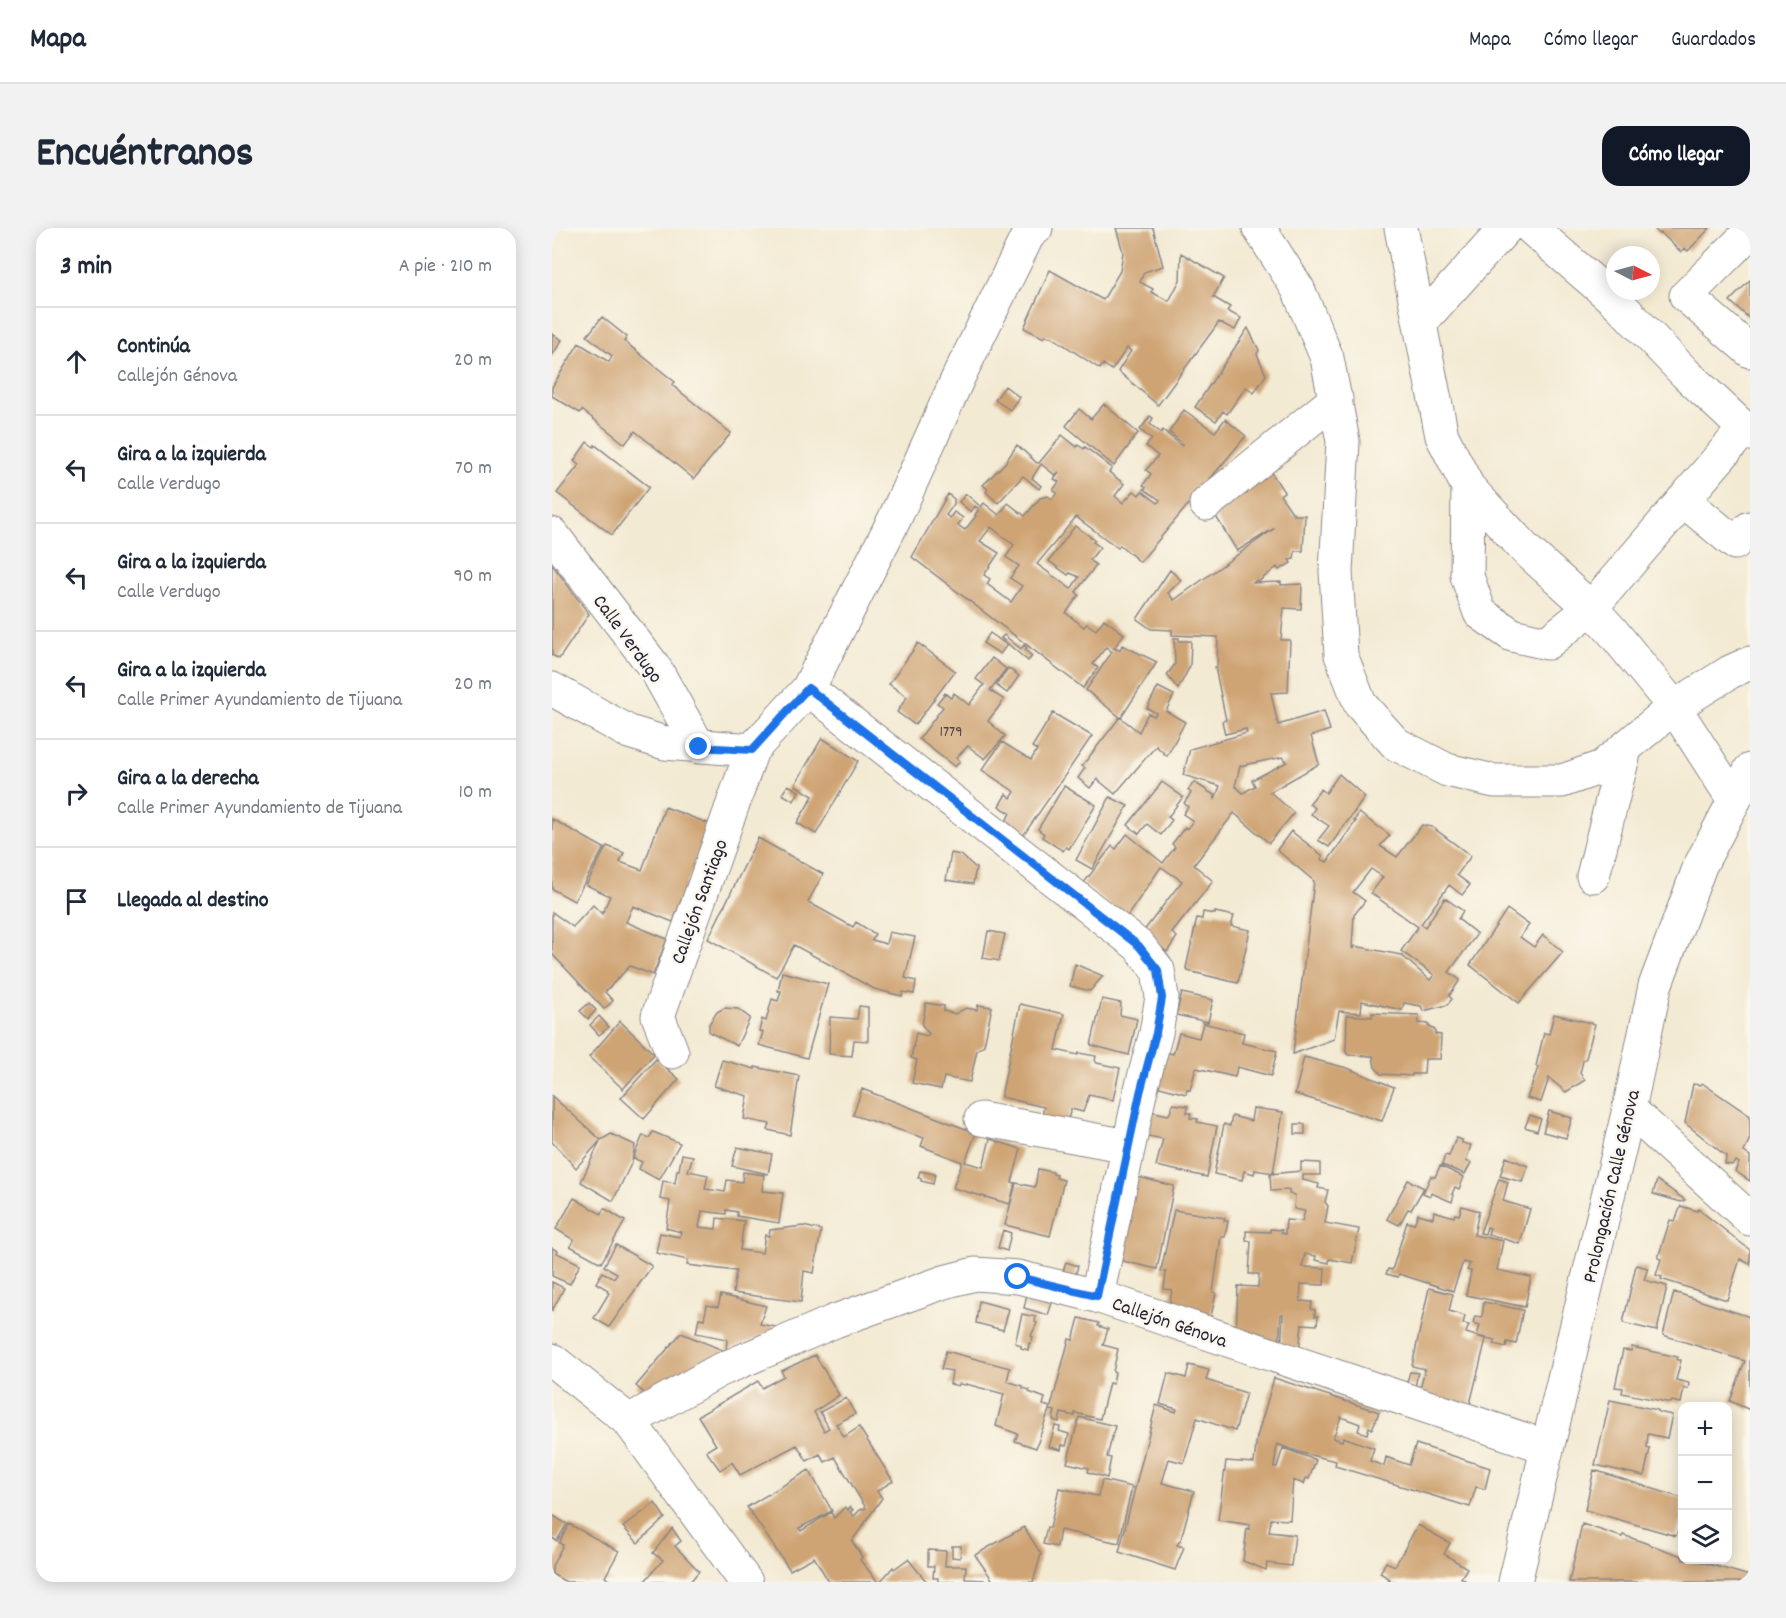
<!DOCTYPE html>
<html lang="es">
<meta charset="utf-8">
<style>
:root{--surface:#fff;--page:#f2f2f3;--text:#1f2937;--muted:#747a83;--line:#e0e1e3;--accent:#111827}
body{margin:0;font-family:Dekko,sans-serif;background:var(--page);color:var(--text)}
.controls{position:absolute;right:18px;bottom:18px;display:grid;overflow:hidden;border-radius:12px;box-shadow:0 3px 15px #0003}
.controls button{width:54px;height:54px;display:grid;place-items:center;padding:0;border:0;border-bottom:2px solid var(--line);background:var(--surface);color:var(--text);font:30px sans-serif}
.compass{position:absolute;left:1054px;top:18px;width:54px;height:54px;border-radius:50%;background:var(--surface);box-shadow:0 3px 15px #0003;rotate:96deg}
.stop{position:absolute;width:18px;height:18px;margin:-14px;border:4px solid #1a73e8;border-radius:50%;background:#fff}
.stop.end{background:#1a73e8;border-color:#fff;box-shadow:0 2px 6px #0008}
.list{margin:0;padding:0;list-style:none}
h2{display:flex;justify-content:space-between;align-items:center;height:78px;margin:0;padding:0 24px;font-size:26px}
h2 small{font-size:20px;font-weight:400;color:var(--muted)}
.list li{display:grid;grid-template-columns:39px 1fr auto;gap:18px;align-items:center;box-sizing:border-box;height:108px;padding:0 24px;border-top:2px solid var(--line)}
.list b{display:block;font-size:22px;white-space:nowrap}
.list p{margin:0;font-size:20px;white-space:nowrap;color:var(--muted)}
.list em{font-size:20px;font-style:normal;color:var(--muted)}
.icon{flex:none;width:33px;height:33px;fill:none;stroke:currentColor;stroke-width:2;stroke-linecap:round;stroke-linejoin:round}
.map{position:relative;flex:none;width:1198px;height:1354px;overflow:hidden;border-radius:18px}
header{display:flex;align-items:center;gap:36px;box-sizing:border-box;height:84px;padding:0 30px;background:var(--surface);border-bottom:2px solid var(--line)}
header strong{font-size:28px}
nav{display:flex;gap:33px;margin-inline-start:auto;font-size:21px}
.intro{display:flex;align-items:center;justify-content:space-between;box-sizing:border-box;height:144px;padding:0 36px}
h1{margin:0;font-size:42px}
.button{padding:15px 27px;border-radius:18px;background:var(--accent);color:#fff;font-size:21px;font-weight:700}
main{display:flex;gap:36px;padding:0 36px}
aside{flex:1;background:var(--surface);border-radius:18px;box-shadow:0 3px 15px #0003}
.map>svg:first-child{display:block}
</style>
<header>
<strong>Mapa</strong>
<nav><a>Mapa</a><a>Cómo llegar</a><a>Guardados</a></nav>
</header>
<div class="intro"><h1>Encuéntranos</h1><a class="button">Cómo llegar</a></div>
<main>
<aside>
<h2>3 min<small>A pie · 210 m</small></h2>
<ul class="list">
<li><svg class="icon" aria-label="ahead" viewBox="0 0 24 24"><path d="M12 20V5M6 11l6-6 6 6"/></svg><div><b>Continúa</b><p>Callejón Génova</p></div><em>20 m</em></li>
<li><svg class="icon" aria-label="left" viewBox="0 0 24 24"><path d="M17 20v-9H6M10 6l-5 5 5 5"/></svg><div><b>Gira a la izquierda</b><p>Calle Verdugo</p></div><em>70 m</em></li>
<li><svg class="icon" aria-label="left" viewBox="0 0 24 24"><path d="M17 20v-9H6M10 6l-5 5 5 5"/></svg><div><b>Gira a la izquierda</b><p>Calle Verdugo</p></div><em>90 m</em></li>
<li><svg class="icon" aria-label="left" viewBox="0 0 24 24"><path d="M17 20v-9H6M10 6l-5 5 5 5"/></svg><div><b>Gira a la izquierda</b><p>Calle Primer Ayundamiento de Tijuana</p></div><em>20 m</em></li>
<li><svg class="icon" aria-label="right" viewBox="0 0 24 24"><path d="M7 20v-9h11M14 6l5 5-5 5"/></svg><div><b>Gira a la derecha</b><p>Calle Primer Ayundamiento de Tijuana</p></div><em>10 m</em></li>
<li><svg class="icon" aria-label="arrive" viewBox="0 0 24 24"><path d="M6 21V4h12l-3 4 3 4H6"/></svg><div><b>Llegada al destino</b></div></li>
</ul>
</aside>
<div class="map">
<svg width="1198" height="1354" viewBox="0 0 1198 1354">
<rect width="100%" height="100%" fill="#fbf7ec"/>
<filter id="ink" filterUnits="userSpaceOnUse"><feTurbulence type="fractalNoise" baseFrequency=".0167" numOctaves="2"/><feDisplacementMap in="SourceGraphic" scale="12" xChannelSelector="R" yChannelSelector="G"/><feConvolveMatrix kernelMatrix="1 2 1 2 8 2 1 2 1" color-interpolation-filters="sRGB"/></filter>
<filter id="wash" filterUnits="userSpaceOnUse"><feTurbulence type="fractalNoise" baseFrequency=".008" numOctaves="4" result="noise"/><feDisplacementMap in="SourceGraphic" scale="24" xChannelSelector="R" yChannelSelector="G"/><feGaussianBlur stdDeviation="1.35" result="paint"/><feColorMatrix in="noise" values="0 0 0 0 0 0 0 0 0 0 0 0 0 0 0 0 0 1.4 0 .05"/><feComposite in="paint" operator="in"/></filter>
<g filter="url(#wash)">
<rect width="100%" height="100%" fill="#f3ead3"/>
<g id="blocks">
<!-- building -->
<path fill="#cfa474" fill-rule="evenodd" d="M564 0H601L611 38 592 44 588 54 601 61 599 64 617 73 628 52 629 25 672 50 661 69 678 79 675 83 689 90 683 102 667 94 606 177 566 143 579 123 575 120 560 142 551 136 548 141 500 109 493 108 492 110 472 100 498 42 551 72 568 43 571 24Z
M1101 0H1158L1136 23 1133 20 1129 24 1109 5 1108 6Z
M1198 52V91L1178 73Z
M50 89 75 109 72 113 123 154 120 157 179 205 142 251 83 203 73 216 30 182 28 185 0 168V159L27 115 57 134 60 128 35 108Z
M696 100 707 122 705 126 714 147 702 165 694 159 675 186 671 183 664 193 643 179Z
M0 106 10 112 0 128Z
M453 158 467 169 458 182 443 172Z
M552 176 586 205 562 238 514 198 527 181 539 191Z
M632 182 663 204 673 191 694 208 588 334 568 317 566 320 524 289 485 336 519 361 527 349 518 345 516 347 497 333 523 298 543 312 541 314 548 319 538 332 544 337 524 364 527 367 514 385 532 399 535 396 544 402 552 391 572 406 562 420 568 422 570 417 605 434 569 490 534 462 560 424 554 419 541 436 546 440 531 460 360 329 396 266 402 271V276L394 287 398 290 402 284 411 290 406 297 413 302 424 288 423 287 427 281 423 278 419 284 407 274 414 266 429 279 432 275 447 287 456 275 473 288 488 270 496 268 500 271 505 265 501 262 507 254 502 251 507 244 503 247 489 236 480 250 489 258 487 261 471 248 446 275 434 264 436 261 431 257 453 235 465 217 485 235H487L510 207 525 219 526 217 532 221 533 219 560 240 557 244 572 256 563 268 571 275 582 263 587 267 590 263 606 275 608 272 592 261 594 259 591 257 599 246 594 242 606 228 594 218 600 211 588 202 598 188 601 190 598 196 609 205 611 202 630 218 631 216 617 204ZM439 299 462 317 454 329 467 338 458 350 470 358 459 374 435 356 438 351 432 347 447 325 428 313Z
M35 214 42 219 43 217 97 259 60 307 5 265 27 237 22 233Z
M717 241 732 264 728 267 742 287H753L751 323H743L742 331 737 332 739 335 727 342 725 339 706 354 705 352 701 355 729 354V357L750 356 749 381 732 380 729 412H738L736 464 719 465 726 497 772 483 778 502 759 508 767 536 718 564 742 585 717 615 682 585 642 637 661 653 620 705 625 709 615 724 591 704 630 653 609 639 574 690 531 656 560 618 564 621 575 606 611 635 623 619 620 616 633 599 635 601 641 593 631 586 636 579 632 575 639 565 636 562 642 554 662 567 663 571 668 558 631 547 638 521 695 505 694 501 673 506 670 493 674 492 663 439H665L666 409 620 407V402L599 401 585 391 618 342 629 352 616 365 622 372 723 300 685 323 663 287ZM731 529 735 534 700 552 703 558 691 565 683 558 688 538Z
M0 336 37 386 7 431 0 427Z
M438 405 455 417 448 426 431 415Z
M452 407 469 421 472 417 475 420 473 422 480 428 476 433 449 410Z
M622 410H627V413H639L638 438 626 461 615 447 623 436Z
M366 415 403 443 363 497 345 484 355 469 337 456Z
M440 430 454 441 438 462 452 472 436 493 453 508 433 531 416 518 404 530 408 533 403 539 367 511 391 479 385 475 393 465 399 470 402 465 417 477 432 457 424 451Z
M456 440 467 448 455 465 444 457Z
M606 459 622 467 614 483 633 494 615 528 604 518 563 566 545 551 538 560 526 550 533 540 530 538 568 489 587 504 596 485 602 488 604 485 595 480Z
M501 485 540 508 471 608 454 593 458 585 447 578 454 566 459 570 463 564 430 542 450 514 479 532 485 522 480 519Z
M270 510 306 533 264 606 245 595 261 568 243 557Z
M787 546 813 569 777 619 766 612 777 598 759 586 763 580 757 576 769 561 774 565Z
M610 554 631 569 616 589 620 592 609 607 595 596 587 606 576 597Z
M236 557 247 563 242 573 230 566Z
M512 558 544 577 517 621 514 619 511 623 490 609 492 606 486 601Z
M558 569 576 578 540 641 524 632Z
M113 579 158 596 121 694 81 678 74 694 115 711 101 747 78 738 53 764 61 773 52 781 0 726V684L21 699 41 677 50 686 58 668 34 657 55 618 72 625 68 634 90 642Z
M807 585 838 607 828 618 845 629 870 597 880 599 919 628 905 647 918 657 910 667 897 657 869 696 873 699 893 670 911 683 906 691 925 706 897 744 908 752 897 768 900 771 895 777 871 783 869 778 852 775 850 782 810 773 809 785 787 783 782 811 741 826 762 653 725 622 739 603 771 628 769 631 775 634 804 593H802ZM819 641 831 649 819 665 866 699 849 723 882 747 878 752 849 727 803 718 802 721 800 720 802 687 813 673 801 664Z
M0 591 52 620 22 673 0 661Z
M206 610 271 646 256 674 301 699 304 694 323 706 320 712 334 716 337 704 363 709 353 750 364 753 362 766 351 764 350 768 322 761 242 717 224 749 156 711Z
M399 625 409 627 424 640 421 656 394 652Z
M955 681 977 697 968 709 982 719 991 707 1011 724 967 775 918 737Z
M651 684 663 686V684L682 688 679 698 698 702 686 755 636 743 634 740 645 690 650 691Z
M436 703 453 706 447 733 431 730Z
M523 736 551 748 538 763 518 758Z
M230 744 276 756 255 830 207 817 211 804 207 803 210 791 214 793 220 771 226 773 229 763H226Z
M630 765 661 772 656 794 624 787Z
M550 771 569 775 568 787 585 791 577 827 539 817Z
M37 775 44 782 36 791 28 783Z
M374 775 392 778V783L403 786 414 780 425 782 426 777 440 779 432 817 425 822 418 854 392 849 389 861 360 855 365 832 359 830 364 805 375 808 377 806 370 797Z
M468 776 512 786 504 822 526 827 527 825 544 828 543 833 545 835 568 840 561 872 537 867 531 884 519 881 514 898 489 892 492 879 449 869Z
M307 778 316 779V813L302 812 300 828 277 826 278 789 305 791Z
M172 780 186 781 198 790 185 818 157 804V796L165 784Z
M820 785 867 787 866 795 877 796 876 798 883 802V806L889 807 888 831H873L872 846H860V848L829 846 823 839 821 828 796 827 794 824 795 787 820 789Z
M1002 786 1043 796 1034 830 1031 833 1028 845 1033 852 1014 864 997 850 989 874 975 870 986 840 984 838 992 805 997 806Z
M47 788 57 799 47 807 38 797Z
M68 793 102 826 71 861 37 829Z
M651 795 692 805 690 815 725 823 719 848 685 839 683 849 644 840 638 862 635 861 634 866 604 858 614 824 621 826 627 805 647 810Z
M752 829 795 840 842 859 830 893 743 866Z
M104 831 127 851 92 891 69 870Z
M170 832 203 841V839L247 848 238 907 216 902 218 896 192 891 196 868 162 858Z
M1150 855 1198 888V910L1192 924 1198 928V953L1183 943 1187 935 1184 933 1180 937 1173 936 1174 928 1133 895 1141 856 1149 857Z
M310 861 424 905 413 934 431 939 438 911 469 921 460 954 463 955 458 976 401 960 410 934 369 918 372 910 301 887Z
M0 868 49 912 59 906 83 917 80 934 61 973 29 954 48 913 24 940 0 914Z
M621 876 636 878 635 885H639L638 890 646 891 645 894 665 898 655 949 604 938 611 911 591 907 598 883 616 887 618 885Z
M701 880 731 884 721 945 703 942 702 946 692 943 690 952 662 946 672 896 678 898 680 888 699 893Z
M997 883 1020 890 1014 910 991 904Z
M978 887 989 891 985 903 973 899Z
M743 896H753V906H743Z
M101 904 128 915 107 952 87 941 90 934 81 930 91 907 97 910Z
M904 910 910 912V915L919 917 914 933 919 935 913 946 890 937 893 927 897 928Z
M185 919 220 926 216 946 180 938Z
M130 926 141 928 136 943 156 947 153 961 173 964 175 952 190 954 191 944 212 947 210 963 231 965 227 995 185 988V984L174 982V986L150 983 147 999 164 1001 165 990 192 993 188 1022 210 1025 213 1007 217 1008 218 1002 251 998 269 1002 262 1045 252 1043 249 1074 181 1065 184 1043 135 1037 136 1032 104 1025 108 1005 128 1009 129 1004 114 1000 118 973 108 971 111 953 123 955 125 942H127Z
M954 929 976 938 970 954 948 948Z
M749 934 768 935V947H751V952L767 956 766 960 776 962 773 974 776 978 773 995 807 1001 800 1035 777 1031V1035L763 1032 764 1028 753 1026 750 1039 773 1040 772 1057 749 1056 748 1073 760 1074 759 1081 763 1082V1088H766L765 1097 750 1096 747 1125 729 1122 731 1086H729L727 1115 684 1107 686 1058 706 1059 707 1046H697L699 1013 694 1012V1003L718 1004V1001L730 1002 729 1005 733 1006 734 992 750 993 753 983 742 981 743 967 737 966V962L719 963 718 946 749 943Z
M888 938 912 949 907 961 903 959 900 966 902 967 900 974 879 965 878 968 871 965 879 948 883 949Z
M486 941 501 944V946L505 947 504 950 512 952 498 1008 453 997 464 955 483 959Z
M368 943 383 946 381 956 369 953V950H366Z
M582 948 622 958 605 1041 562 1031Z
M947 951 956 954 951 973 978 981 968 1016 936 1006 938 1000 935 999 933 1006 928 1005Z
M856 952 872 960 859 982 856 981 847 997 835 991Z
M1105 952 1133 972 1129 974 1101 966Z
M22 970 49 986 52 980 73 993 49 1035 18 1018 22 1012 4 1001Z
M910 978 927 983 922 1007 951 1013 945 1042 979 1049 973 1079 914 1067 919 1043 915 1042 918 1036 911 1034 901 1063 847 1046 846 1049 834 1046 836 1041 840 1042 855 994 862 996 866 986 881 990 882 983 902 989 903 986 907 987Z
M1129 978 1145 983 1146 981 1198 1022V1036L1188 1031 1175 1072 1109 1051 1110 1049 1104 1047 1109 1031 1106 1030 1118 992 1123 993Z
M622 982 673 990 672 993H676L673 1009H669L661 1064 664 1065 657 1098 616 1084 620 1062 612 1061 614 1044 609 1043Z
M451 1002 459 1005 455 1023 446 1020Z
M64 1017 100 1038 57 1099 42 1090 57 1065 55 1064 56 1062 44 1055 50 1044 62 1050 65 1045 52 1038Z
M0 1020 6 1023 5 1025 28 1036 18 1056 0 1048Z
M514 1034 526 1038 522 1051 510 1047Z
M1084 1037 1096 1040 1092 1052 1115 1058 1105 1103 1071 1095Z
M0 1054 12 1060 0 1083Z
M877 1060 901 1066 897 1083 913 1088 911 1096 917 1097 914 1105 934 1111 917 1180 867 1164 873 1141 860 1138Z
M1122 1064 1198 1089V1182L1178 1173 1193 1133 1111 1107Z
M475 1066 500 1075 496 1087 472 1080Z
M169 1067 214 1078 208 1096 229 1100 174 1123 175 1111 144 1105 147 1090 152 1091 155 1077 166 1079Z
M427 1073 457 1081 451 1102 424 1095Z
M932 1074 971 1082 964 1116 955 1114 954 1119 942 1116 943 1112 925 1108 928 1097 921 1095 923 1088 930 1089Z
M470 1086 484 1089 483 1094 485 1095 479 1108 481 1109 479 1115H477L476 1122 469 1120V1117L463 1115Z
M527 1090 547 1095 546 1098 556 1101 551 1117 566 1121 561 1144 563 1145 561 1156 557 1155 548 1191 523 1185V1188L509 1185 507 1194 501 1192 503 1183 498 1182 517 1111 521 1112Z
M129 1105 190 1130 98 1170 84 1158Z
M1080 1119 1126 1129 1125 1132H1129L1124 1152 1137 1155 1136 1161 1132 1160 1129 1175 1120 1173 1119 1175 1070 1165 1071 1160 1063 1159 1071 1122 1079 1123Z
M394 1123 458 1140 455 1153 471 1158V1160L478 1162 477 1164 493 1170 491 1177 498 1179 484 1220 463 1213 466 1206 444 1198 452 1166 414 1156V1157L407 1156 406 1158 398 1156 400 1143 389 1141Z
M263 1127 287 1167 262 1184 272 1203 277 1200 268 1184 294 1170 303 1186 284 1196 292 1209 307 1199 341 1253 325 1263 330 1270 300 1313 310 1329 308 1332 326 1354H277L262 1329 238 1342 195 1279 257 1242 280 1283 247 1300 249 1303 279 1284 282 1290 293 1279 296 1282 298 1279 301 1282 298 1284 302 1288 308 1282 314 1280 283 1229 273 1234 268 1226 255 1233 245 1217 188 1247 180 1234 168 1242 154 1223 164 1217 146 1188 206 1153 210 1160 232 1148 229 1143Z
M637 1137 657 1142 654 1152 694 1165 683 1203 645 1190 632 1235 617 1231 610 1255 642 1263 629 1311 625 1317 632 1319 623 1342 567 1324 604 1177 624 1184 625 1181 608 1176 616 1145 634 1150Z
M858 1144 866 1145 863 1159 854 1157Z
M722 1150 827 1184 820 1201 817 1199 815 1206 806 1203 808 1196 789 1189 781 1210 790 1213 791 1209 822 1220 818 1233 832 1238 834 1229 857 1237 864 1216 938 1240 933 1261 924 1259 918 1279 783 1238 784 1233 750 1225 725 1216 722 1239H725L731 1220 764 1232 757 1251 754 1250 752 1256 741 1252 738 1292 719 1291 717 1304 743 1307 739 1338 715 1335 714 1342 691 1333 695 1300 698 1301V1297L666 1292 674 1233 702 1235 705 1209Z
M1058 1172 1106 1182V1184L1120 1187 1115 1210 1096 1206 1095 1220 1098 1221 1092 1248 1043 1237Z
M527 1189 563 1198 555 1229 559 1230 555 1250 536 1244 537 1240 515 1235Z
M503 1198 508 1199 507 1203 517 1206 514 1218 510 1217 509 1222 497 1219Z
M1042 1242 1130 1270V1293L1124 1308 1033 1282Z
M550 1252 580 1259 567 1315 508 1302 505 1319 491 1316 495 1299 498 1300 507 1260 546 1268Z
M103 1275 113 1290 86 1315 71 1299Z
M0 1287 15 1296 5 1313 0 1310Z
M17 1296 67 1323 53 1349 61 1354H14L0 1346V1338L11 1317 7 1315Z
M1030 1296 1070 1309 1071 1307 1130 1328 1131 1332H1143L1198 1348V1354H1017Z
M866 1297 898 1315 892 1326 915 1340 909 1350 913 1352V1354H836L838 1351 828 1345 834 1334 843 1338Z
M472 1299 489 1326 481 1354H442L423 1327Z
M120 1300 129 1313 123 1318 147 1343 138 1354H92L111 1332 101 1325Z
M400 1318H409L408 1330 400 1329Z
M376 1322 394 1323 393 1338H414L413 1351 432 1352V1354H386V1350H381L382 1338H376Z
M356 1331 375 1354H328L341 1339 342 1341Z"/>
</g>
</g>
<g filter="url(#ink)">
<use href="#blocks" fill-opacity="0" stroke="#8a8687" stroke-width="1.5"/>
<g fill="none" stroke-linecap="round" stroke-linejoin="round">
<defs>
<path id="minor" d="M707 0 746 61 775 130 791 213 784 344 789 427 808 476 844 516 895 542 942 553H1010L1050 539 1122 479 1178 444 1198 435
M849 0 890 208 916 259 973 321 1039 380 1060 403 1122 479 1182 572
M979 0 1068 77 1133 145 1198 206
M1198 4 1134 68 1198 123
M868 95 954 0
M916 259 915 348 928 385 960 407 995 415 1039 380 1192 201
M1131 272 1183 315 1198 300
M654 276 784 171
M0 306 103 440 147 519
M0 461 77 504 113 515 200 522 256 461 343 290 406 150 476 7 484 0
M256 461 587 718 606 742 610 769 604 805 588 865 545 1068
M1041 648 1073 521
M120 824 106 788 200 522
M1077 881 1198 991
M429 891 576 918
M0 1132 77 1193 194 1354
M77 1193 166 1143 283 1093 392 1054 423 1046 466 1049 545 1068 995 1219"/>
<path id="major" d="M963 1354 1077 881 1103 758 1148 638 1198 542"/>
</defs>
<!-- minor casing -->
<use href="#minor" stroke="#8a8687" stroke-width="35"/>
<!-- major casing -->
<use href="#major" stroke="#8a8687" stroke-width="35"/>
<!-- minor -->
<use href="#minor" stroke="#fff" stroke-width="33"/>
<!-- major -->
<use href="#major" stroke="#fff" stroke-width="33"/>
</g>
</g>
<g fill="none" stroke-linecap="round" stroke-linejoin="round" filter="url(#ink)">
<!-- route -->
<path stroke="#1a73e8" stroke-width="8" d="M147 519 200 522 256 460 587 718 606 742 610 770 604 805 588 865 545 1068 466 1049"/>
</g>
<g text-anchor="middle" stroke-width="5" stroke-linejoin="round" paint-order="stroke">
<!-- number labels -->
<g font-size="16" fill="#4d4249">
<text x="399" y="508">1779</text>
</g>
<!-- street labels -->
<g font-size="20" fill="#22223b" stroke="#fbf7ec">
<text transform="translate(77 410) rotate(54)" y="7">Calle Verdugo</text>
<text transform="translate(146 673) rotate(-70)" y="7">Callejón Santiago</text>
<text transform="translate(1058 958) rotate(-77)" y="7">Prolongación Calle Génova</text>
<text transform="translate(618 1093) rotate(19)" y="7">Callejón Génova</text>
</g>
</g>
</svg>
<div class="controls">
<button>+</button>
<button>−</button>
<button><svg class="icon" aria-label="layers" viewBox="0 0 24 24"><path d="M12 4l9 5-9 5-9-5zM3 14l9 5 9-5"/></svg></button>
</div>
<svg class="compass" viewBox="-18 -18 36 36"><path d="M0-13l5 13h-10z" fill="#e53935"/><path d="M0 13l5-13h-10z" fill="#747a83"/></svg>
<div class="stop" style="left:466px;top:1049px"></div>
<div class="stop end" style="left:147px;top:519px"></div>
</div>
</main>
